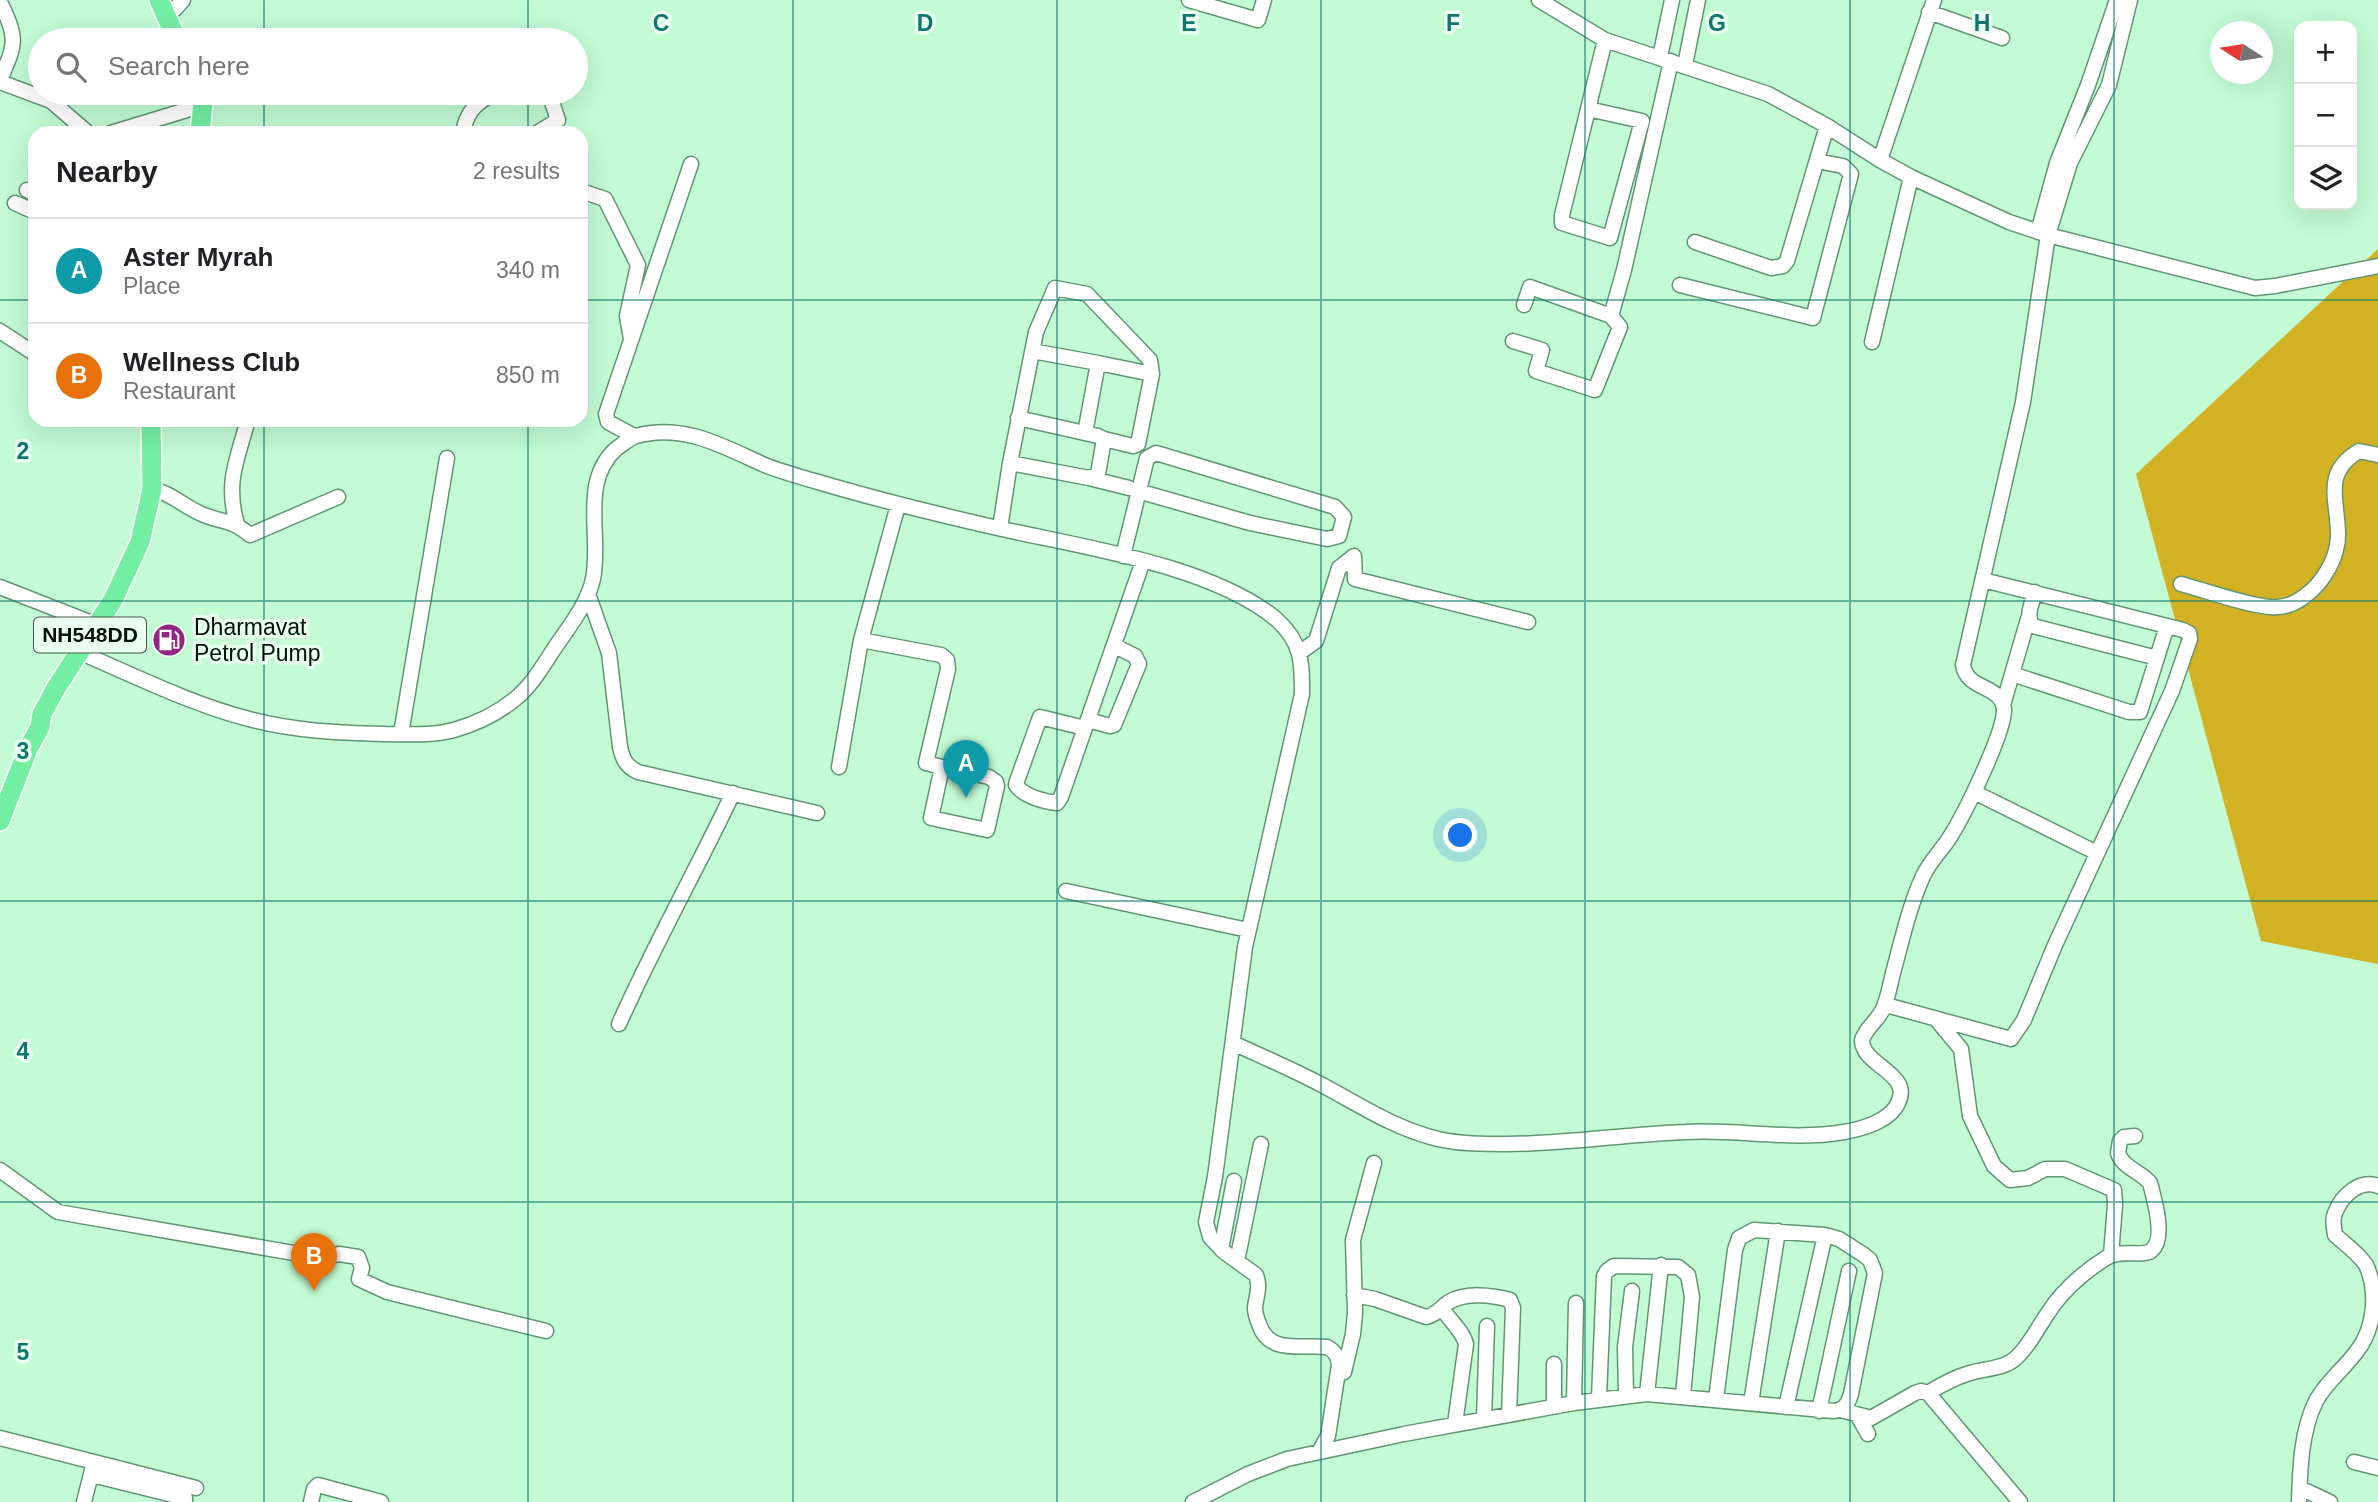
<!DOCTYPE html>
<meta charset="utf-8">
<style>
:root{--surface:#fff;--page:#f6f6f6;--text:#202124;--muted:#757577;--line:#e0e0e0;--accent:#942484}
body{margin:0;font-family:Helvetica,sans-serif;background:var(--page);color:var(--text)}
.controls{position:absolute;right:21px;top:21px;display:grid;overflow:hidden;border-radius:14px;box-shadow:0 7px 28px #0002}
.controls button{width:63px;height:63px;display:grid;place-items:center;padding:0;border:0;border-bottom:2px solid var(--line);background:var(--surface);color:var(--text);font:35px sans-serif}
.compass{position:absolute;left:2210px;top:21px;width:63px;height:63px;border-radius:50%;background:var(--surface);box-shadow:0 7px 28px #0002;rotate:282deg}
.you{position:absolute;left:1461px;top:836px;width:24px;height:24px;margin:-18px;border:5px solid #fff;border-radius:50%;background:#1a73e8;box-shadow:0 0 0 10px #1a73e833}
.badge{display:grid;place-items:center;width:46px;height:46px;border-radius:50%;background:var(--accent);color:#fff;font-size:23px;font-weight:700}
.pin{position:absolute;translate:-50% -58px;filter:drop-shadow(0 2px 4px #0008)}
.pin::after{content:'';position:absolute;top:37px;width:24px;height:21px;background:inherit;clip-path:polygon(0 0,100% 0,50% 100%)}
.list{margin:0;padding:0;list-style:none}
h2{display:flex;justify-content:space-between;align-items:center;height:91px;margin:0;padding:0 28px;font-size:30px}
h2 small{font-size:23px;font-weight:400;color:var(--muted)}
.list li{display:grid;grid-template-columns:46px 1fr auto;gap:21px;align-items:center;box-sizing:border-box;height:105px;padding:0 28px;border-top:2px solid var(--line)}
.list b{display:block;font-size:26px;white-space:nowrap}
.list p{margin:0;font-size:23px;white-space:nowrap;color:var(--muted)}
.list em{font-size:23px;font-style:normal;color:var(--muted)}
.icon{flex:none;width:38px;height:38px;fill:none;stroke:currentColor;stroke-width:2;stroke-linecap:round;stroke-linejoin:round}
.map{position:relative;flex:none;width:2378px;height:1502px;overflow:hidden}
.search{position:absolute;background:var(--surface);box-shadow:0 7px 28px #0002;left:28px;top:28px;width:560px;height:77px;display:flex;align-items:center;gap:18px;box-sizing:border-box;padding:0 24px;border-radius:38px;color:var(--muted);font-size:26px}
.panel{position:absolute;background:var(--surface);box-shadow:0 7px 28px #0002;left:28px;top:126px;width:560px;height:301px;border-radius:21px}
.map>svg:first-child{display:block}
</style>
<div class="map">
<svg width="2378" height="1502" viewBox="0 0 2378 1502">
<rect width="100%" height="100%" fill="#c2fbd4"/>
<!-- forest -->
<path fill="#d2b123" d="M2378 249V964L2261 941 2136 474Z"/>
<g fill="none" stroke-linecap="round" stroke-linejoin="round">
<defs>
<path id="minor" d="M1189 0 1258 20 1264 0
M1539 0 1605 40 1768 94 1827 126 1880 160 1911 177 2009 222 2048 235 2255 288 2275 286 2378 266
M0 2C18 39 16 43 0 80
M164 12 175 9 183 0
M1929 12 2002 38
M1660 57 1672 0
M1685 65 1698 0
M0 82 51 101 88 133
M1588 109 1642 121 1610 238 1562 223V215L1605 40
M111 133 203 105
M463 133C466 112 476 103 494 93
M537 133 558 120 549 93
M1880 160 1934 0
M27 190 35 194
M581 191 605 199 638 265 627 316 631 339
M15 203 35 212
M2038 232 2057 163 2088 85 2117 0
M1695 242 1771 268 1783 266 1787 261 1827 126
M1680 285 1813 318 1851 174 1843 166 1817 161
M1524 305 1530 287 1611 316 1624 270 1671 61
M0 331 35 354
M1513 341 1542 350 1536 371 1595 390 1620 327 1611 316
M1872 342 1911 177
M1032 351 1098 363
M1085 433 1098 363 1152 374 1138 444 1133 446 1104 439
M634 436 608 422 606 414 691 164
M1010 463 1089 478 1098 474 1104 439 1098 436 1018 418
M1089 478 1129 488
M152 489C172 493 185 508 204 515 224 523 231 519 250 535L338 497
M898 505 861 640 941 655 947 660 948 669 926 763 942 767 931 818 987 830 997 786 996 782 989 777 942 767
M237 524C225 483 237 460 248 420
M1000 528 1010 463 1036 332 1055 288 1087 294 1150 360 1152 374
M1123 556 1147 458 1156 453 1335 507 1344 517 1339 536 1327 539 1250 523 1138 491
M2181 584C2207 591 2245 605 2270 607 2283 608 2295 604 2305 596 2324 582 2339 556 2338 532 2337 498 2323 472 2359 451L2378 455
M0 587 97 625
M2035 592C2032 604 2025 616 2033 626L2157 658
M588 594 609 653 620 747C623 760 626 766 638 772L817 813
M79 652C135 676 191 704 249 719 293 731 340 733 385 734 407 734 433 736 454 730 475 724 498 713 515 699 531 686 541 669 552 652 567 629 587 606 593 579 602 536 579 481 617 448 623 444 630 438 636 436 681 423 721 445 760 463 778 471 798 476 818 482 879 500 940 515 1002 529 1083 547 1212 566 1276 619 1302 642 1302 662 1302 694L1245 947 1215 1177 1206 1222 1210 1237 1223 1251 1256 1275C1261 1288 1256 1295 1255 1308 1255 1313 1257 1319 1259 1324 1269 1355 1302 1344 1327 1347 1335 1351 1338 1356 1339 1365L1328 1436 1319 1452
M1299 653 1316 641 1339 568 1354 556 1355 579 1528 622
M2012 674 2129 712H2140L2167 626
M2003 705 2028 619
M1088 720 1110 726 1114 725 1139 664 1135 656 1115 646
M1085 728 1040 717 1017 781 1016 785C1023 796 1045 802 1057 803L1061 797 1143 561
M401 734 447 458
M839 767 861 640
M1974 792 2097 853
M1066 891 1248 930
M1882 1011 1886 1005 2011 1039 2024 1020 2055 945 2172 691 2190 639 2189 633 2183 630 1983 580
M1936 1019 1961 1049 1970 1116 1994 1166 2010 1180 2028 1178 2045 1169H2065L2114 1190 2115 1205 2111 1255
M619 1024C654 945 696 871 733 793
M1233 1043C1263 1057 1294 1070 1324 1086 1361 1106 1396 1129 1438 1139 1460 1144 1484 1144 1507 1144 1567 1144 1626 1134 1686 1132 1739 1129 1792 1141 1844 1132 1862 1129 1890 1121 1898 1103 1913 1073 1862 1066 1862 1040 1866 1028 1878 1020 1883 1009 1888 998 1890 985 1893 973 1902 940 1909 907 1923 876 1930 861 1942 850 1950 837 1964 815 2005 732 2004 709 2001 684 1967 691 1963 665L2023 402 2048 235 2070 163 2109 85 2130 0
M0 1170 58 1212 322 1258 339 1254 358 1257 362 1268 359 1279 387 1292 546 1331
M1221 1249 1234 1181
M1237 1261 1261 1144
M1661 1265 1647 1394 1834 1411C1844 1410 1848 1404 1851 1394L1875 1273 1870 1260 1864 1255 1839 1239 1825 1235 1754 1230 1739 1238 1735 1250 1716 1399
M1354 1295 1375 1299 1426 1317C1437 1315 1441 1307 1449 1302 1466 1292 1492 1295 1510 1300L1513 1308 1509 1415
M1442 1308C1449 1320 1463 1331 1466 1344L1455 1424
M1554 1364V1406
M1344 1372 1353 1334 1355 1313 1353 1240 1374 1163
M1928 1393C1941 1385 1953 1378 1967 1374 1983 1368 2004 1370 2017 1357 2030 1345 2038 1327 2048 1313 2062 1291 2084 1272 2106 1258 2122 1248 2144 1258 2152 1250 2166 1238 2154 1198 2150 1183 2140 1171 2123 1168 2118 1153L2120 1141 2124 1137 2135 1136
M1626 1395 1625 1347 1632 1291
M1599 1398 1604 1276 1607 1271 1614 1266 1678 1267 1688 1275 1692 1297 1683 1396
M1574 1403 1576 1303
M1751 1403 1778 1231
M1786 1407 1825 1235
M1841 1410 1871 1418 1915 1393 1921 1391 1928 1393 2020 1502
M1819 1411 1849 1271
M1858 1416 1868 1434
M1484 1419 1487 1326
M0 1438 196 1488
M2354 1462 2378 1468
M92 1475 185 1498V1502
M2300 1488 2330 1502
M84 1502 93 1466
M311 1502 314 1489 318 1485 381 1502
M1193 1502 1248 1474 1287 1459 1404 1434 1574 1403 1647 1394
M2299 1502C2300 1469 2301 1431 2316 1401 2326 1382 2344 1369 2357 1351 2375 1328 2378 1291 2366 1265 2359 1254 2345 1244 2335 1235 2334 1227 2332 1220 2335 1213 2342 1195 2360 1179 2378 1186"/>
<path id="highway" d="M159 0 177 40
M200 133 203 103 200 93
M0 821 28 749 40 727 42 714 56 688 113 600 140 542 152 489 151 420"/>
</defs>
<!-- minor casing -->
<use href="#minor" stroke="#619673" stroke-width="17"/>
<!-- highway casing -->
<use href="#highway" stroke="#fff" stroke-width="22"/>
<!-- minor -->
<use href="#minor" stroke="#fff" stroke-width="14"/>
<!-- highway -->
<use href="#highway" stroke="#73efa3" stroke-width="19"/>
</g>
<!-- grid -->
<path fill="none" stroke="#0f766e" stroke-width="2" stroke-opacity="0.55" d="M264 0V40M528 0V40M793 0V1502M1057 0V1502M1321 0V1502M1585 0V1502M1850 0V1502M2114 0V1502M264 93V133M528 93V133M0 300H35M581 300H2378M264 420V1502M528 420V1502M0 601H2378M0 901H2378M0 1202H2378"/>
<!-- icons -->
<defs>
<symbol id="fuel-disc" viewBox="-11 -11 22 22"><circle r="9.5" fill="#942484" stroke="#e9ffef"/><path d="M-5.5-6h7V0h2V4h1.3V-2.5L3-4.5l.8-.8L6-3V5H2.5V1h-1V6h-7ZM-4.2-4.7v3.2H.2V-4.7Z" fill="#fff"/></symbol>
</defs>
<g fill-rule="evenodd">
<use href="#fuel-disc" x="150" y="621" width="38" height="38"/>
</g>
<g text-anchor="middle" stroke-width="7" stroke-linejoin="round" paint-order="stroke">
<!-- shield labels -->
<rect fill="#e9ffef" stroke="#46584b" stroke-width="2" x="34" y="617.5" width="112" height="35" rx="5"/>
<g font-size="21" font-weight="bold" fill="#001005">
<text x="90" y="642">NH548DD</text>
</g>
<!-- poi labels -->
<g font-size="23" fill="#001005" stroke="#e9ffef" text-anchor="start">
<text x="194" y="635">Dharmavat<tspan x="194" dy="26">Petrol Pump</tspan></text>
</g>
</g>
<g font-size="23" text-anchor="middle" font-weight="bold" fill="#0f766e" stroke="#e9ffef" stroke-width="7" stroke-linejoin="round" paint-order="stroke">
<text x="661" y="31">C</text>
<text x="925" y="31">D</text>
<text x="1189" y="31">E</text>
<text x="1453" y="31">F</text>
<text x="1717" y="31">G</text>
<text x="1982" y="31">H</text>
<text x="23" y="459">2</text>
<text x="23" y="759">3</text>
<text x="23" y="1059">4</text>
<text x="23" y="1360">5</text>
</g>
</svg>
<div class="controls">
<button>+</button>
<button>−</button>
<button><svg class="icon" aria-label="layers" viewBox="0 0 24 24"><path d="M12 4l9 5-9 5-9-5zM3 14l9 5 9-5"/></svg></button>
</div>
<svg class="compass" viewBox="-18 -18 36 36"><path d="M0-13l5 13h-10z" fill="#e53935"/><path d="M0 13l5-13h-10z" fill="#757577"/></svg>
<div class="you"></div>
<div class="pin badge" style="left:966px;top:798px;background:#0f9aa8">A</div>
<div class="pin badge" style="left:314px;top:1291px;background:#e8710a">B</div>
<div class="search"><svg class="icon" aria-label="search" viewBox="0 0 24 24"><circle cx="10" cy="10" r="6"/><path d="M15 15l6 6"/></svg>Search here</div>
<section class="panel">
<h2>Nearby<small>2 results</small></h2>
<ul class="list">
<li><span class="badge" style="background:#0f9aa8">A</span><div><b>Aster Myrah</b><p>Place</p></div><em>340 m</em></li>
<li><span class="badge" style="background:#e8710a">B</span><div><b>Wellness Club</b><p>Restaurant</p></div><em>850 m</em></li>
</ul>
</section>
</div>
